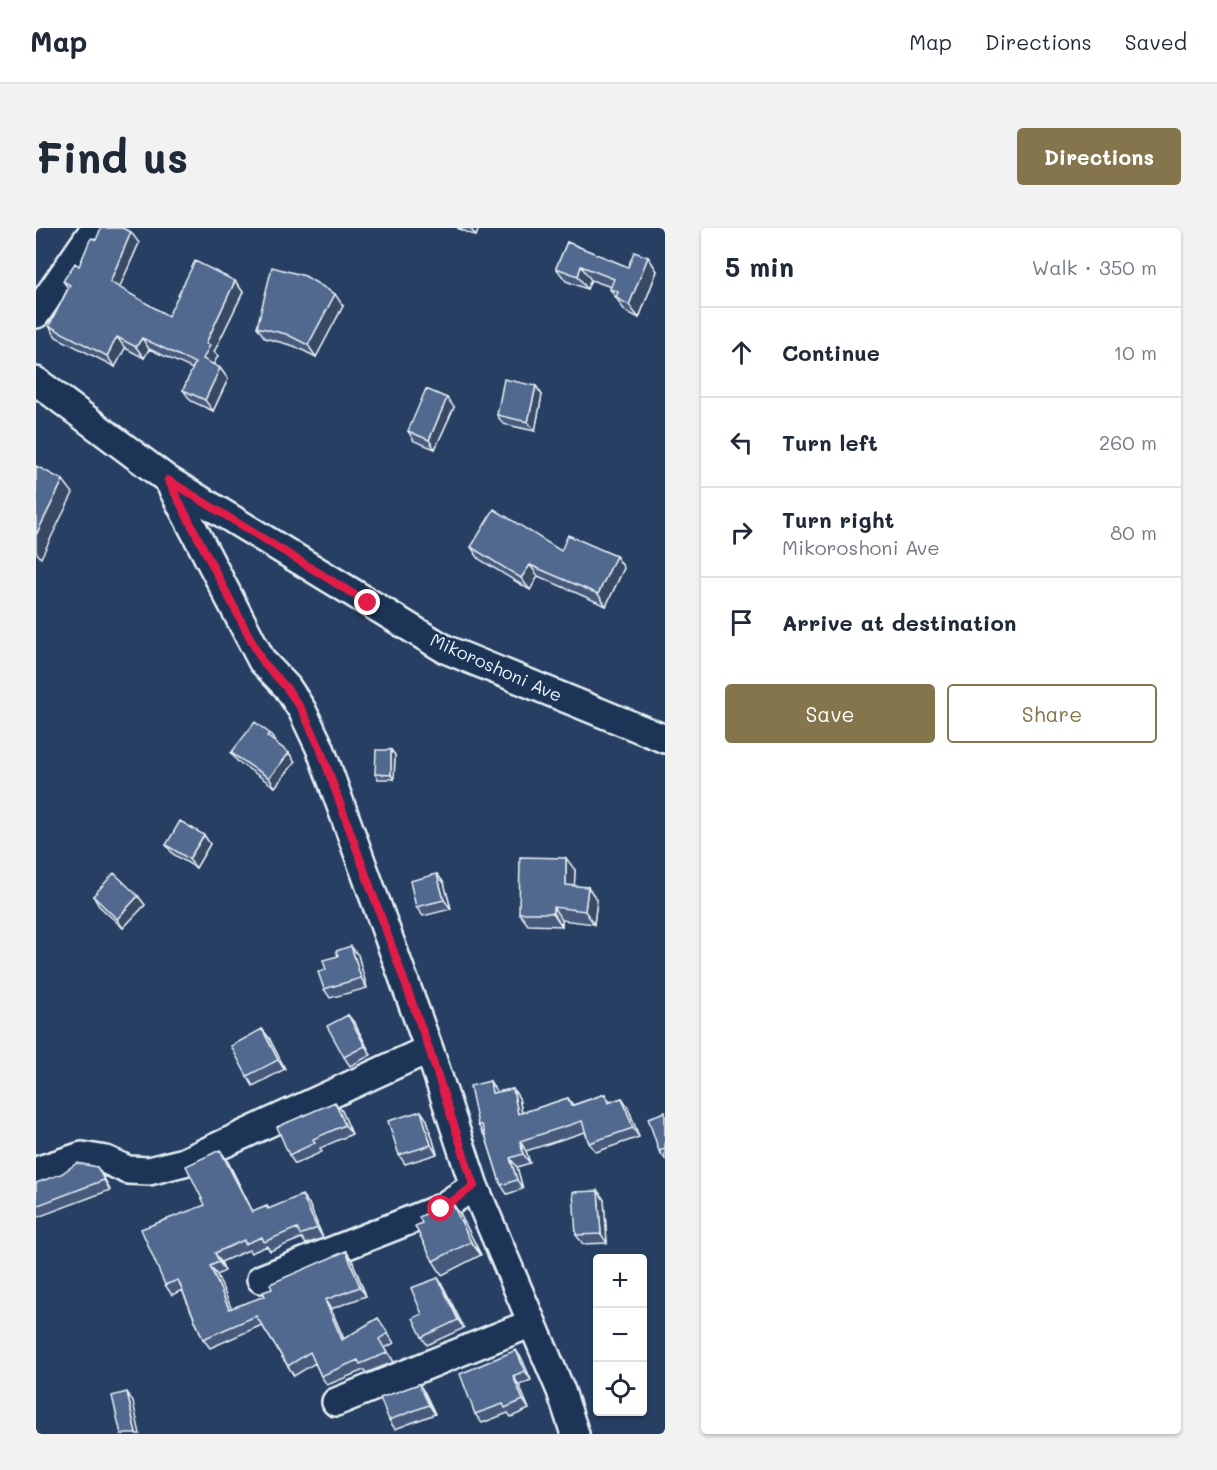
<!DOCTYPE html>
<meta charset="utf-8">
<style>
:root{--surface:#fff;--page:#f2f2f3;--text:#1f2937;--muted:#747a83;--line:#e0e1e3;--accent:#84754c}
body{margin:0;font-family:Mali,sans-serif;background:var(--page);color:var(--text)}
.controls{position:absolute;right:18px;bottom:18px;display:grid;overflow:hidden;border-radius:6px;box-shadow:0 2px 4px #0004}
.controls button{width:54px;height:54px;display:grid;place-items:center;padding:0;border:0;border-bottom:2px solid var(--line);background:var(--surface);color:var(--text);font:30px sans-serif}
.stop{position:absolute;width:18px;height:18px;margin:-14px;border:4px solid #e11d48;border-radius:50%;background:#fff}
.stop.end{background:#e11d48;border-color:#fff;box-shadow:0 2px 6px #0008}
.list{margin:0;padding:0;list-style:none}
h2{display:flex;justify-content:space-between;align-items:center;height:78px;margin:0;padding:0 24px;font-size:26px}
h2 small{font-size:20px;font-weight:400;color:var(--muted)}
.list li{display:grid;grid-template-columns:39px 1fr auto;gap:18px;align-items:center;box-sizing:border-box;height:90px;padding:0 24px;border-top:2px solid var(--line)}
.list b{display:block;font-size:22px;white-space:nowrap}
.list p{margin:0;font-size:20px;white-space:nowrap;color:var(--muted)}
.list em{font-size:20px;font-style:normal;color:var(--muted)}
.actions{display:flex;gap:12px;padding:18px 24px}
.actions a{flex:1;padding:14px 0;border:2px solid var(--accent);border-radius:6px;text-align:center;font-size:21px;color:var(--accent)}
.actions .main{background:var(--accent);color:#fff}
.icon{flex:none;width:33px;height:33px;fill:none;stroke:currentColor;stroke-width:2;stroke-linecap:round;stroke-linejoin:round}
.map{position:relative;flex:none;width:629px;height:1206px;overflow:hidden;border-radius:6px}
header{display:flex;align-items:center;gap:36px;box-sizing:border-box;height:84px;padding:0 30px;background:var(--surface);border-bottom:2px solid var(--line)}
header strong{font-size:28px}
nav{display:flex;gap:33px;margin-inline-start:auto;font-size:21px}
.intro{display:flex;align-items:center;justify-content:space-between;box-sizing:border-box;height:144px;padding:0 36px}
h1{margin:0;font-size:42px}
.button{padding:15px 27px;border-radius:6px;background:var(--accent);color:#fff;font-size:21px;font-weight:700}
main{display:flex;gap:36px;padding:0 36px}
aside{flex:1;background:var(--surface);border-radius:6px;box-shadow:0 2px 4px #0004}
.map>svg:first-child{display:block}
</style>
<header>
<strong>Map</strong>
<nav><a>Map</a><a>Directions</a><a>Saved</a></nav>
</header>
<div class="intro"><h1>Find us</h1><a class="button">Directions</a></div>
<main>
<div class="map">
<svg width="629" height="1206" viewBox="0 0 629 1206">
<rect width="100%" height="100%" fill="#273f62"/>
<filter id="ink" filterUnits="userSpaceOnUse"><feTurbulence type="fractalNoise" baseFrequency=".0167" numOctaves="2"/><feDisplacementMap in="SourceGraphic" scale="12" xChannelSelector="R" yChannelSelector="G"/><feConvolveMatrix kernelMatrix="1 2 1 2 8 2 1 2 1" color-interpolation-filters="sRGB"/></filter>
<g filter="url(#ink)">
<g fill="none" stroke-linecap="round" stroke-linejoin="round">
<defs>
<path id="minor" d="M0 86 59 0
M0 153 132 252 409 421 629 511
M132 252 226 433 251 459 266 482 284 520 393 821 438 958 525 1163 539 1206
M0 943 46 928 70 932 92 942 113 943 148 934 393 821
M225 1051 405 980 438 958
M300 1174 496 1095"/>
</defs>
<!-- minor casing -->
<use href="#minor" stroke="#e8f1f8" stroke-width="32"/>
<!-- minor -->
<use href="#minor" stroke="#1d3557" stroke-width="27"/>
</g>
<!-- wall -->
<path fill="#465a7b" stroke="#e8f1f8" stroke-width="1.5" d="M421 0H443L440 8Z
M531 14 592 39 612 29 621 43 603 90 589 83 574 61 575 59 555 52 551 61 530 53 520 40Z
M103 15 83 60 132 88 199 53 207 64 178 124 182 128 177 136 184 140 192 151 177 183 155 173 147 162 157 141 113 121 108 130 89 120 79 139 20 109 13 98 32 60 27 53 43 38Z
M307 78 280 129 258 118 229 110 221 99Z
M500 158 506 167 499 203 467 196 461 187Z
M418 179 399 221 378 213 372 203Z
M435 319 525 323 580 328 588 340 570 378 502 348 494 362 443 331Z
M239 513 238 514 253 525 259 534 239 559 201 533 195 525Z
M355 522 359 527 358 551H342L339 546Z
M168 607 174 616 160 640 137 626 130 617Z
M539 642 538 658 561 672 558 696 526 692V698L492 697 483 685Z
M401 646 408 655 415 681 387 688 380 679Z
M57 668H102L109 677 87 700 63 678Z
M322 727 331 760 294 770 288 761 290 742Z
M312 787 319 796 335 827 314 838 308 829Z
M226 801 233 810 249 841 217 858 211 848Z
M454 853 460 864 477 861 483 870 486 885 532 870 537 877 569 866 574 874 586 870 592 879 603 909 560 924 553 915 549 904 490 923 494 935 481 939 487 961 471 966 465 957 449 906 448 907 442 897Z
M306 883 316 906 284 920 286 924 259 936 253 927Z
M629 884V931L623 923Z
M391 892 401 926 369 936 363 927Z
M191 932 217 984 231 978 233 981 273 976 287 1010 270 1016 266 1010 234 1023 231 1018 215 1025 213 1022 185 1034 189 1043 181 1047 195 1081 229 1068 236 1061 310 1023 316 1032 330 1068 295 1081 308 1111 342 1090 358 1115 349 1120 358 1134 330 1145 328 1142 291 1157 285 1148 279 1135 258 1148 226 1097 174 1120 167 1111 146 1062 136 1067 129 1057Z
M67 948 74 962 2 989 0 987V955Z
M562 963 568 972 571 1015 547 1016 540 1007Z
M424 986 445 1027 406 1047 397 1033Z
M402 1050 407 1058 428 1100 391 1117 386 1109V1086Z
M486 1131 495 1152 483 1157 493 1181 475 1189 472 1185 446 1195 439 1186Z
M389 1165 399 1186 359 1201 353 1192Z"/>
<!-- shaded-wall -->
<path fill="#394a64" stroke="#e8f1f8" stroke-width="1.5" d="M434 0H443L440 8Z
M95 4 103 15 81 65 74 54Z
M612 29 621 43 603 90 593 77Z
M545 38 555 52 551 61 542 48Z
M199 53 207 64 178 124 182 128 174 142 167 131 170 115Z
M299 66 307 78 280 129 272 117Z
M81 109 89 120 79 139 71 128Z
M106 110 113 121 108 130 100 119Z
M184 140 192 151 177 183 169 172Z
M500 158 506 167 499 203 492 194Z
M411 170 418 179 399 221 393 212Z
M27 252 37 265 5 330 0 324V307Z
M580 328 588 340 570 378 562 366Z
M494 337 502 348 494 362 485 350Z
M233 505 239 513 236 516 231 508Z
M355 522 359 527 358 551 355 547Z
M253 525 259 534 239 559 233 550Z
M168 607 174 616 160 640 153 631Z
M530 630 539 642 538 669 530 657Z
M401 646 408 655 415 681 408 672Z
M552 659 561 672 558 696 549 683Z
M102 668 109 677 87 700 81 691Z
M517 679 526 692V698L517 685Z
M315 718 322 727 331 760 325 750Z
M312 787 319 796 335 827 329 818Z
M226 801 233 810 249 841 242 832Z
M454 853 460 863 462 874 456 865Z
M477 861 483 870 488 896 482 886Z
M586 870 592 879 603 909 597 900Z
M299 874 306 883 316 906 309 897Z
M385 883 391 892 401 926 395 917Z
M484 913 490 923 494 935 487 926Z
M184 922 191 932 222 994 216 984Z
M474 930 481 939 487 961 481 952Z
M61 939 67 948 74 962 68 952Z
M562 963 568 972 571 1015 565 1006Z
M266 967 273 976 287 1010 281 1000Z
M415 973 424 986 445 1027 435 1014Z
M310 1023 316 1032 330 1068 324 1059Z
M179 1025 185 1034 189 1043 183 1034Z
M174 1038 181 1047 200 1091 193 1081Z
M402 1050 407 1058 428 1100 422 1092Z
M289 1072 295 1081 312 1121 306 1112Z
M480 1122 486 1131 495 1152 489 1143Z
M477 1148 483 1157 493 1181 487 1172Z
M383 1156 389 1165 399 1186 393 1177Z
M91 1164 97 1174 104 1206H100Z"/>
<!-- building -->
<path fill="#51698f" stroke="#e8f1f8" stroke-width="1.5" d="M65 0H86L95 4 74 54 132 88 159 33 199 53 170 115 174 117 167 131 184 140 169 172 147 162 159 135 106 110 100 119 81 109 71 128 13 98 34 57 27 53 39 35 43 38 54 12 56 10 60 12Z
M531 14 592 39 598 24 612 29 593 77 580 70 582 64 574 61 578 51 545 38 542 48 520 40Z
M236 39 269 48 299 66 272 117 250 106 221 99Z
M468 151 500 158 492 194 461 187Z
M390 161 411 170 393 212 372 203Z
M0 238 27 252 0 307Z
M458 281 525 323 532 307 580 328 562 366 494 337 485 350 435 319Z
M219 494 233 505 231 508 253 525 233 550 195 525Z
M340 522H355V547L339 546Z
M144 593 168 607 153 631 130 617Z
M484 629 530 630V657L552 659 549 683 517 679V685H483Z
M78 645 102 668 81 691 57 668Z
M401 646 408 672 380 679 374 653Z
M315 718 325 750 288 761 282 744 290 742 287 732 302 728 300 723Z
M312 787 329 818 308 829 291 798Z
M226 801 242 832 211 848 195 818Z
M454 853 456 865 477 861 482 886 532 870 535 878 569 866 572 875 586 870 597 900 553 915 546 893 484 913 487 926 474 930 481 952 465 957 446 897H442L434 858Z
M299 874 309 897 277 911 279 915 253 927 241 899Z
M385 883 395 917 363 927 352 893Z
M629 884V921L623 923 612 890Z
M184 922 216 984 231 978 232 981 266 967 281 1000 264 1007 261 1000 228 1014 226 1009 209 1016 208 1012 179 1025 183 1034 174 1038 193 1081 229 1068 227 1064 236 1061 234 1056 310 1023 324 1059 289 1072 306 1112 342 1090 352 1105 343 1111 351 1125 324 1136 322 1132 285 1148 274 1124 252 1138 220 1088 167 1111 142 1052 129 1057 105 1001 169 977 150 938Z
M41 935 61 939 68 952 0 978V955L25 946Z
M562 963 565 1006 540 1007 537 964Z
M415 973 435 1014 397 1033 379 998 386 995 383 989Z
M402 1050 422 1092 386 1109 377 1090 386 1086 375 1060Z
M480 1122 489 1143 477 1148 487 1172 469 1180 467 1176 439 1186 424 1146Z
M383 1156 393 1177 353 1192 344 1170Z
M91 1164 100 1206H85L76 1168Z"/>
</g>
<g fill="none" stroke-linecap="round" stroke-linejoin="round" filter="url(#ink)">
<!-- route -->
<path stroke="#e11d48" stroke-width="8" d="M332 375 132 252 226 433 250 459 266 482 284 520 393 821 438 958 405 981"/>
</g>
<g text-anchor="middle" stroke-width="4.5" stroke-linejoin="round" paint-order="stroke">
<!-- street labels -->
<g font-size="18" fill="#e8f1f8" stroke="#1d3557">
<text transform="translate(460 440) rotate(24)" y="6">Mikoroshoni Ave</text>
</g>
</g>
</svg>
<div class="controls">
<button>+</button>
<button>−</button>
<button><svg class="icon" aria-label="locate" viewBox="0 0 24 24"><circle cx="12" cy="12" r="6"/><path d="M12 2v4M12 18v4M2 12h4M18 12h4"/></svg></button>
</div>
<div class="stop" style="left:405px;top:981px"></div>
<div class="stop end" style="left:332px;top:375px"></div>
</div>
<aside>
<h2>5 min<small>Walk · 350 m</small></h2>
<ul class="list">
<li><svg class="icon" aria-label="ahead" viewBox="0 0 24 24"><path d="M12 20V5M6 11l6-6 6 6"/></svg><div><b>Continue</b></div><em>10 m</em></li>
<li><svg class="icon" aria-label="left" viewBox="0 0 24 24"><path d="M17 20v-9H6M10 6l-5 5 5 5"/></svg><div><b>Turn left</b></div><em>260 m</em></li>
<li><svg class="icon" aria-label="right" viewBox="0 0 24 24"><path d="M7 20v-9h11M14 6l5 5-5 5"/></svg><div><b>Turn right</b><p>Mikoroshoni Ave</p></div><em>80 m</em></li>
<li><svg class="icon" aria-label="arrive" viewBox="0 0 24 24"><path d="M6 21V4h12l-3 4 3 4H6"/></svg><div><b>Arrive at destination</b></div></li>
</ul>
<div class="actions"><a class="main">Save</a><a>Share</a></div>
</aside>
</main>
